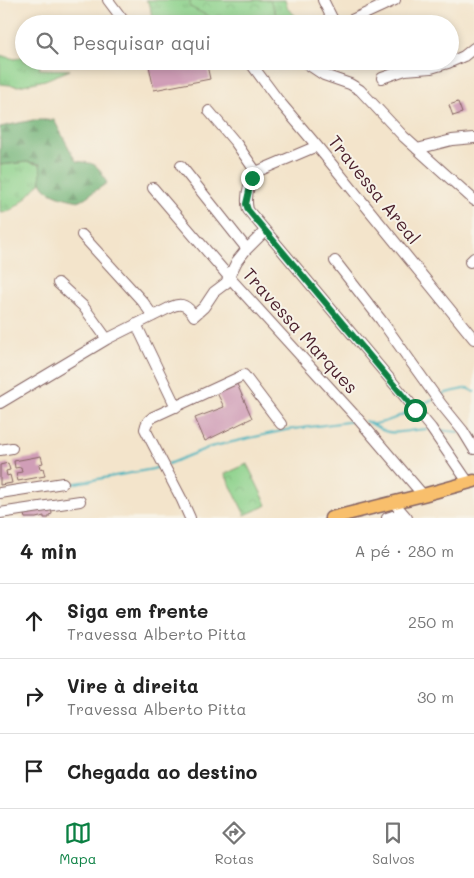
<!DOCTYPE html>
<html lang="pt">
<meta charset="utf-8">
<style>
:root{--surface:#fff;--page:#f6f6f6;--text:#222;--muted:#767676;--line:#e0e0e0;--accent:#0b8043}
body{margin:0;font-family:Mali,sans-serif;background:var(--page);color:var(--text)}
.stop{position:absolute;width:15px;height:15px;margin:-11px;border:4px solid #0b8043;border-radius:50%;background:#fff}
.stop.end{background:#0b8043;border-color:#fff;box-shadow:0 1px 5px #0008}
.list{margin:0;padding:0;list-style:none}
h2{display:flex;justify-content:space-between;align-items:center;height:65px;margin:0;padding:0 20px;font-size:21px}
h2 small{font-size:16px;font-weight:400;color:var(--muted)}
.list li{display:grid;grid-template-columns:32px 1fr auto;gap:15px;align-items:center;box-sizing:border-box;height:75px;padding:0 20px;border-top:1px solid var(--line)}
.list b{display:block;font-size:19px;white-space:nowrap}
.list p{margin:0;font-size:16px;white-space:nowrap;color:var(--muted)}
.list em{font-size:16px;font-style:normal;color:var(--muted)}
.icon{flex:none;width:28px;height:28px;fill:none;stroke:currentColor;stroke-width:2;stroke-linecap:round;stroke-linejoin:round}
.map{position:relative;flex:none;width:474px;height:518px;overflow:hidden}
.search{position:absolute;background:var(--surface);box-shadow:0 2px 8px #0003;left:15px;right:15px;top:15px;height:55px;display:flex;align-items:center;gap:12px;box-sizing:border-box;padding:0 18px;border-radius:28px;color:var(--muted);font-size:19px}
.sheet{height:290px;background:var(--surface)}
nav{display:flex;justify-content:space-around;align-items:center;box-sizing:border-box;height:70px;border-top:1px solid var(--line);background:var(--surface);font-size:14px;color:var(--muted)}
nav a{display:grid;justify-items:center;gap:2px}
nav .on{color:var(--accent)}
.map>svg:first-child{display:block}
</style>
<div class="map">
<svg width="474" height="518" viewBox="0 0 474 518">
<defs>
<pattern id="grass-tufts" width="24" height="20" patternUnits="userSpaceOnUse" patternTransform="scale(1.25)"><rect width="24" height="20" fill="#8cd18b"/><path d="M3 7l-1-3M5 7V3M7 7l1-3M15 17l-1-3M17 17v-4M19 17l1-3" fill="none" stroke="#7ab378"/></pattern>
<pattern id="forest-firs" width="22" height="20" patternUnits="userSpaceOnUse" patternTransform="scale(1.25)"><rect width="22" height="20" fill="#71b377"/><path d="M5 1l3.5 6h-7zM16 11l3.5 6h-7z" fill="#5f9162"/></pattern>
<pattern id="park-crowns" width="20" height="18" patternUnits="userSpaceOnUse" patternTransform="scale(1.25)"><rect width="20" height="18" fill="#8cd18b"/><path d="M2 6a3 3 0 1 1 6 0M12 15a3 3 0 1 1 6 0" fill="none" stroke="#7ab378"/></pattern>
</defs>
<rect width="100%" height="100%" fill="#f7f3e8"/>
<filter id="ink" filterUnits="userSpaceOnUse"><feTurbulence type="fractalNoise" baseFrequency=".02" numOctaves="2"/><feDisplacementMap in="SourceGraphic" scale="10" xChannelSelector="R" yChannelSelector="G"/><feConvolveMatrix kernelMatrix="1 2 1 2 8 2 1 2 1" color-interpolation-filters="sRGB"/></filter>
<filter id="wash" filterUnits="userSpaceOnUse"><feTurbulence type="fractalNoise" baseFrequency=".0096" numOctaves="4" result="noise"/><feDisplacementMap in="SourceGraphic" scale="20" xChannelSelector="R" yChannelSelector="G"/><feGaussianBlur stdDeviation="1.12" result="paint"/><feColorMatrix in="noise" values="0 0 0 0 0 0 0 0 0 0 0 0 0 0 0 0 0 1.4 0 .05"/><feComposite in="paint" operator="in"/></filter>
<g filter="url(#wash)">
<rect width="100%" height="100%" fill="#f3e4cb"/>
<!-- grass -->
<path fill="url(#grass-tufts)" stroke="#6b785b" d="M146 0H285L288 9 296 16 298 24H158L152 18 150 5Z
M0 55 15 59 24 56V61H42L39 69 70 70 45 80 19 86 0 84Z
M27 162 41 165V182C31 192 15 213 0 213V165Z"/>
<!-- forest -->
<path fill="url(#forest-firs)" stroke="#5e6951" d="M33 120H54L76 161C98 164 96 163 107 183L80 201C69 199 45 195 41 181 40 176 41 170 40 164L27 162 0 165V127Z"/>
<!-- park -->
<path fill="url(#park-crowns)" stroke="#6b785b" d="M190 0H270L280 24H224L190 7Z
M247 464 267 505 245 515 225 474Z"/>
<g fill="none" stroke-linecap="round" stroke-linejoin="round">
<!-- stream -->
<path stroke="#43b2be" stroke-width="2" d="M440 396 446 393 468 388 474 392
M417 407 433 399
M365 421C372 423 376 427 382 430 394 436 414 429 427 429
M374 424C388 422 398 417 411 410
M436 430 459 432
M168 464 210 447 286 430 355 421
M65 485 153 469 161 466"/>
</g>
<g id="blocks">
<!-- building -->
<path fill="#d09eb7" d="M148 61H206L210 79 154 90Z
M311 61H328L327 68 310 64Z
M458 102 462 113 453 116 449 105Z
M237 384 252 418 205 441 195 418 224 407 217 393Z
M41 456 43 463 39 464 40 469 43 468 45 476 18 481 16 473 22 472 21 467 15 468 14 461Z
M8 463 10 470 6 471 7 476 10 475 12 483 0 485V465Z
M51 507 52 514 49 515V518H44V516L36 518H25L23 512Z"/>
</g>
</g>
<g filter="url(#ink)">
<use href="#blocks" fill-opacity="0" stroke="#856463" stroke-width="1"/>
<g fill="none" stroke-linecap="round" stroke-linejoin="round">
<defs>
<path id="minor" d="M108 0 126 24
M323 0 335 24
M343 24 395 0
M249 61 278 100 317 146 474 339
M303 61 324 75 350 84 360 90 404 137 474 200
M382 78 405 70 431 68 448 63 464 56 474 48
M209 111 236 143 256 172
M317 146 256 172C249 183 245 197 248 210L431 428 468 482
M417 149 452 140 474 138
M181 166 247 249
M153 188 229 277 359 420 423 495
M82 235 143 302 153 316
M335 261 381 320 441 404 463 431 474 449
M470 262 474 258
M58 283 83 306 107 339
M136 324 176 407
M0 403 107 339 171 307C182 302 188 306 194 316L204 307 214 292 226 283 237 261 245 251 265 231
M0 450 12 448
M0 493 63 483
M394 503 407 518
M0 513 80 501
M190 518 182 500 145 429C146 423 148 421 153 417L244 375 281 424
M387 518 402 513"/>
<path id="major" d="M331 518 423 495 474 481"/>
</defs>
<!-- minor casing -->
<use href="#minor" stroke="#856463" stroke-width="12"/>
<!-- major casing -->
<use href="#major" stroke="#856463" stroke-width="15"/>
<!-- minor -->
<use href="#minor" stroke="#fff" stroke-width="10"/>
<!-- major -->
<use href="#major" stroke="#f8bf6c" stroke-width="12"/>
</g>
</g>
<g fill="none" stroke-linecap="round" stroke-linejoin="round" filter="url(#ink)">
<!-- route -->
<path stroke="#0b8043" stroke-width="6" d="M252 178 246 204 248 210 415 410"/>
</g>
<g text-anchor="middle" stroke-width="4" stroke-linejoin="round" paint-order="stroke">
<!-- street labels -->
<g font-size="18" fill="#4a1f2b" stroke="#f7f3e8">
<text transform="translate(374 190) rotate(51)" y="6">Travessa Areal</text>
<text transform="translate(300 331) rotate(48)" y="6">Travessa Marques</text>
</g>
</g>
</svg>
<div class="stop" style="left:415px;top:410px"></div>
<div class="stop end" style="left:252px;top:178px"></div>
<div class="search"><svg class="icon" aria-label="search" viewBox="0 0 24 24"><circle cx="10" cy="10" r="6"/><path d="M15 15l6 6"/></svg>Pesquisar aqui</div>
</div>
<section class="sheet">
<h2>4 min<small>A pé · 280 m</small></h2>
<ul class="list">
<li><svg class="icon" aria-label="ahead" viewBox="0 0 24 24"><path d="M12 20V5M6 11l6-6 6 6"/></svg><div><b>Siga em frente</b><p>Travessa Alberto Pitta</p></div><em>250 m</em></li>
<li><svg class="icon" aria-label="right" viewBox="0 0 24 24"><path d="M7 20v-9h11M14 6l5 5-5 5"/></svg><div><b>Vire à direita</b><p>Travessa Alberto Pitta</p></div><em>30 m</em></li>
<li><svg class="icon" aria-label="arrive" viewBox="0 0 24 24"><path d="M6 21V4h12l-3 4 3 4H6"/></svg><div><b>Chegada ao destino</b></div></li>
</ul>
</section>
<nav>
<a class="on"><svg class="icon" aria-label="map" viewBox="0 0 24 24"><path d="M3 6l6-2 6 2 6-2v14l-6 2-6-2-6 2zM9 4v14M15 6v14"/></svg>Mapa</a>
<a><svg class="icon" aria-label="directions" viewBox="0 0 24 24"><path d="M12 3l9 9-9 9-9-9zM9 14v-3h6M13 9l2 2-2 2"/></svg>Rotas</a>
<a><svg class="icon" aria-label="saved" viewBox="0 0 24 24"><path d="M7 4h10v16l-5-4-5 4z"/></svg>Salvos</a>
</nav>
